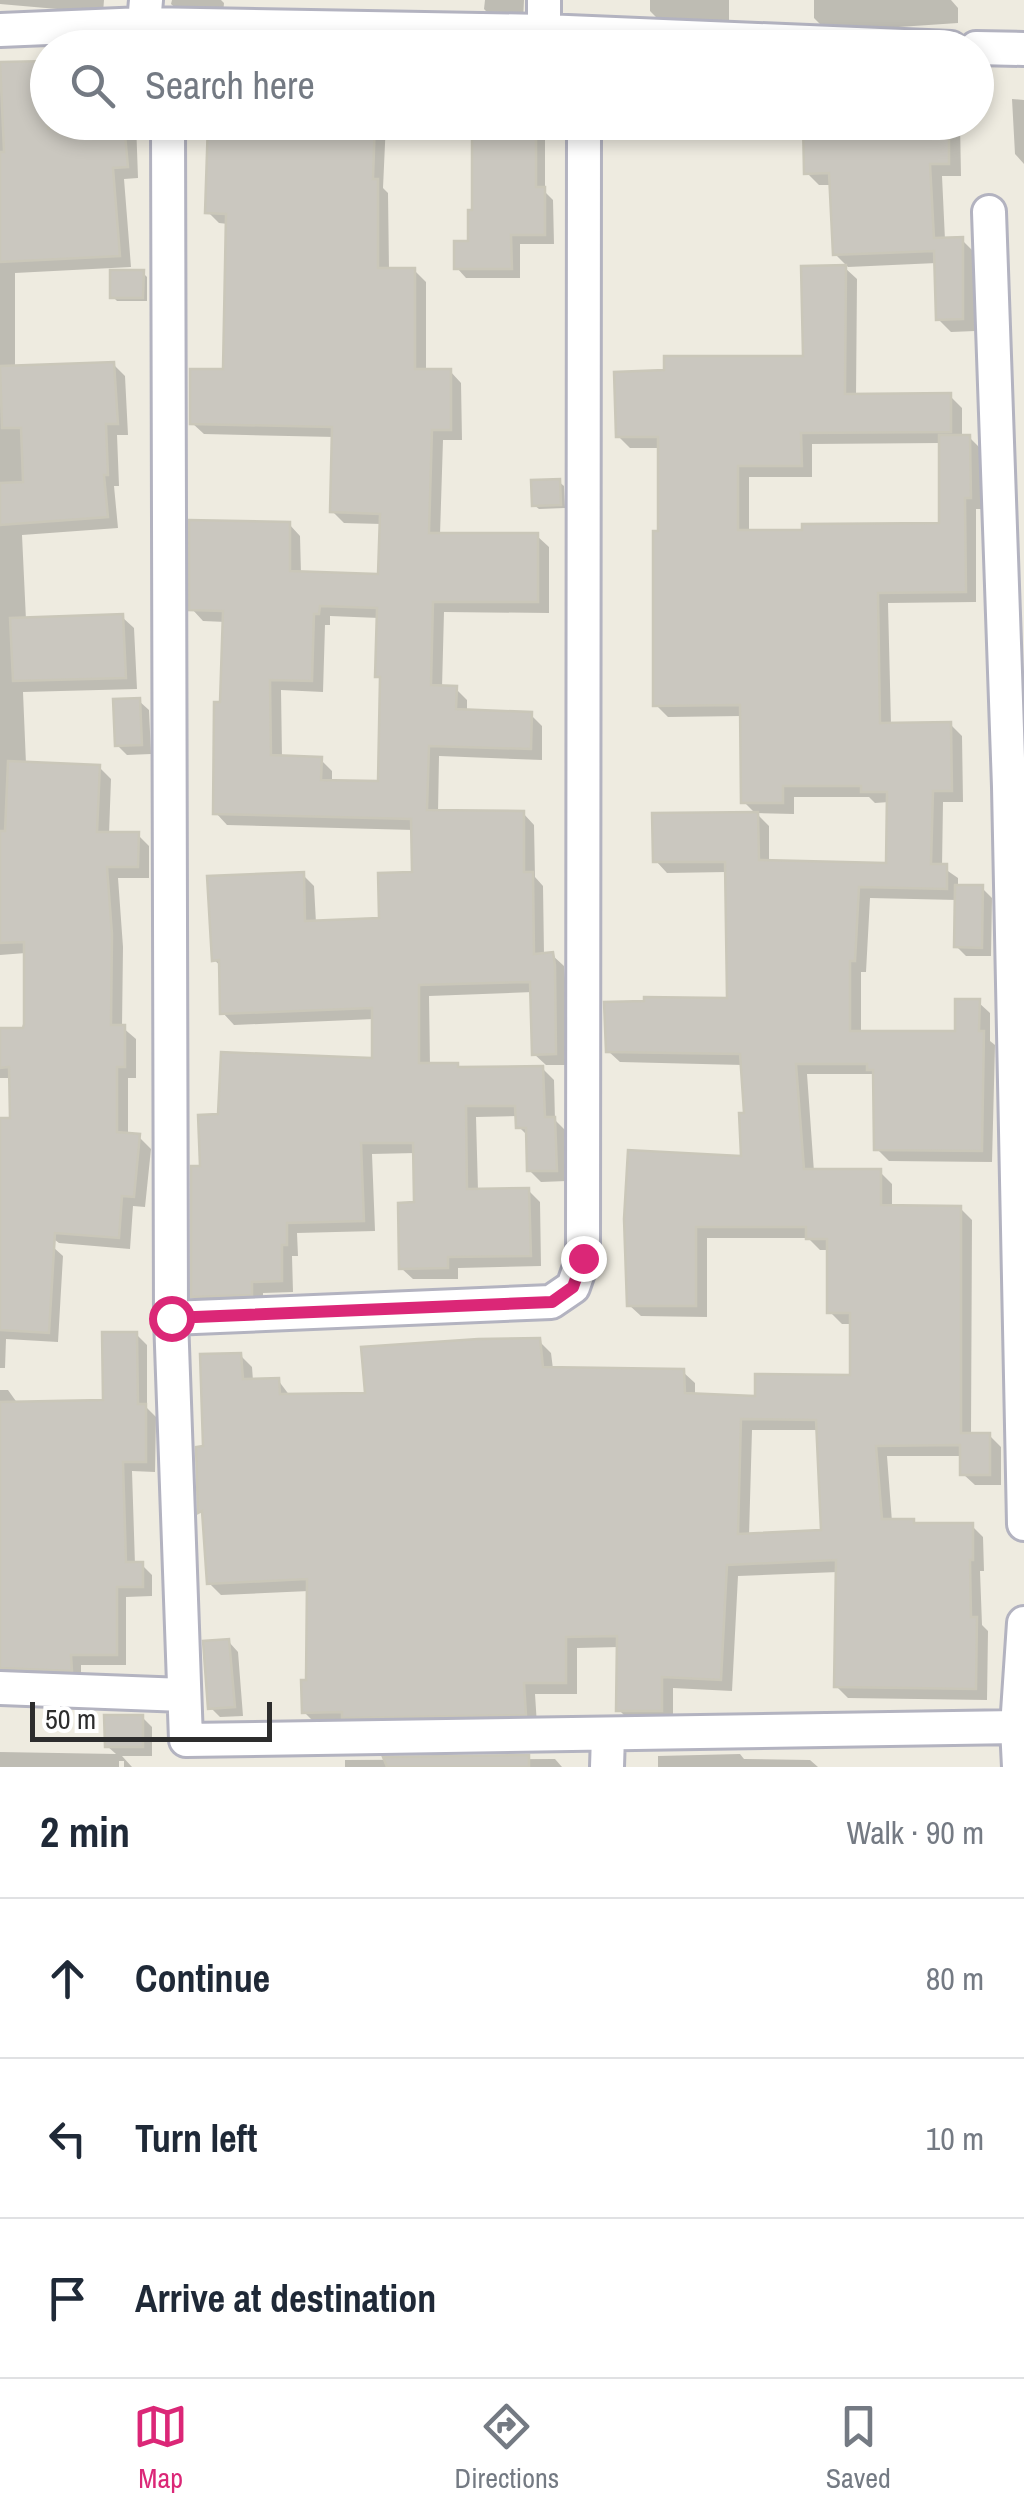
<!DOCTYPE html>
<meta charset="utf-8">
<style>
:root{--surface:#fff;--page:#f2f2f3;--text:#1f2937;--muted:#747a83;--line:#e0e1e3;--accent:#db2777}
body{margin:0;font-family:"Archivo Narrow",sans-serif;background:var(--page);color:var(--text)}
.scale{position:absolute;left:30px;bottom:25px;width:242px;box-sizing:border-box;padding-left:10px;border:5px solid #2d2d2d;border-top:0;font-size:28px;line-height:35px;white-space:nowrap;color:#2d2d2d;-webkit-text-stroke:8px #fff;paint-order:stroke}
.stop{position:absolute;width:30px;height:30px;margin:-22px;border:8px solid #db2777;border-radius:50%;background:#fff}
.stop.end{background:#db2777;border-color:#fff;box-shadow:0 2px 10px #0008}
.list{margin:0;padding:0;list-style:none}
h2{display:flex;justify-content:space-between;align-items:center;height:130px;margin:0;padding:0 40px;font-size:42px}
h2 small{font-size:32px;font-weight:400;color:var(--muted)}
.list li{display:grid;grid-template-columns:65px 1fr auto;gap:30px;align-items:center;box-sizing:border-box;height:160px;padding:0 40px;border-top:2px solid var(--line)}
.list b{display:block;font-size:38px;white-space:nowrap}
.list em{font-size:32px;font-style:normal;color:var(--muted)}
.icon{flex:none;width:55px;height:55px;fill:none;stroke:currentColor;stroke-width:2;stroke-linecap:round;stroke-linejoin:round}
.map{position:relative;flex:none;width:1024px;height:1767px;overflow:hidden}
.search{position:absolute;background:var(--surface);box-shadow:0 5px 15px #0003;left:30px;right:30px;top:30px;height:110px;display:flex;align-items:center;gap:25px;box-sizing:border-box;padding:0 35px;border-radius:55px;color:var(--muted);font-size:38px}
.sheet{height:610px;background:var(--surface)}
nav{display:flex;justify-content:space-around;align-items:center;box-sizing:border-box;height:140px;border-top:2px solid var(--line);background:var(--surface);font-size:28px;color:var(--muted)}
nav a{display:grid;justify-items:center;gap:5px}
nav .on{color:var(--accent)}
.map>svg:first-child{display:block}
</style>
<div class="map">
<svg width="1024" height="1767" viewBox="0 0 1024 1767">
<rect width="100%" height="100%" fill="#eeebe0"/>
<!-- shadow -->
<path fill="#0003" fill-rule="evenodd" d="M0 0H104L103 13 0 4Z
M172 0H221L224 3 223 14 181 13 171 4Z
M485 0H524L523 22H497L484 9Z
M650 0H729V25L662 23 650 11Z
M814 0H951L958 8V23L884 28 823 27 814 18Z
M0 62 48 122H136L138 178 124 179 131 267 15 273V368L113 364 125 376 128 435H117L119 486H114L118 528 22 535 26 620 122 617 134 628 137 689 23 692 26 764 99 767 111 779 109 834H137L149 846V878H118L123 947 122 1027 136 1039V1078H128V1136L139 1137 151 1149 145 1207 133 1206 130 1249 59 1243 0 1199V1120L12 1121V1078H0V1030H25L26 953 0 955Z
M1012 99 1024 100V164L1015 154Z
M210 122H386L383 188 388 193 389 270H414L426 282V372L450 371 461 383 462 440H443L440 535 537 536 549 547V613L444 612 442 688 456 689 467 700V712L531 715 542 726V760L439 756 438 813H523L534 825 535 877 543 886 544 955H552L564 966 565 978 567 1065H546L534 1054 533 992 429 996 430 1066 457 1065 461 1069 542 1068 554 1080 555 1120 566 1131 567 1181 541 1182 529 1170V1137L519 1127 518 1116 476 1117 478 1191 528 1190 540 1202 541 1266 458 1268V1279H413L401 1268 417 1205 416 1153 372 1154 375 1231 297 1233 298 1256H292L293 1292 263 1293V1305L205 1308 193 1296 202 1169 221 1116 375 1061 374 1019 234 1025 223 1013 222 967 214 960 303 875 314 886 316 923 381 920 414 875V830L227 825 216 813 226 622 203 621 192 609 289 524 300 536 301 574 380 577 382 524 344 523 332 511 335 437 204 434 192 423 226 372 228 224 219 223 208 212ZM330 616 379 618 378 676 383 681 380 784 332 783V771L320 759 282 758 281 690 323 692 325 625H330Z
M475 122H558V135H545V192L553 200 554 244H520V278H466L457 268 470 243 475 213Z
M805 122H960L961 176H942L945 240H962L975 253V331L951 332 938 319 937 263 848 267 835 254 832 185H819L806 172Z
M845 268 857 279 856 397 950 396 962 408V437H969L981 449 982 509H976V602L888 603 891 725 950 724 962 736 963 802H943L942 867 958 878V887L982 888 992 898 991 956H966L956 946 957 900 870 898 866 972H861V1033L957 1034 978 1002 990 1013V1041L995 1045 992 1162 889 1161 877 1149 876 1074H807L814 1172H880L892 1184V1208H960L972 1220 971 1435H989L1001 1447V1485H975L963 1474V1456H887L892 1522 917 1526H972L983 1537 984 1571H980L982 1625 988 1631 987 1700 848 1698 836 1686 838 1572 738 1576 732 1691 673 1688V1722L630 1721 619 1710V1647L577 1648V1694H535L537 1725 316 1724 304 1712 309 1682V1591L221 1595 209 1583 205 1517 200 1512 198 1449H206L240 1355 252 1367 253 1381 278 1380 290 1396H368L539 1341 551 1353 553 1369 683 1372 695 1383V1396L757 1398 852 1378V1324H842L830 1312V1250H820L808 1238H707V1317L641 1316 629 1305 744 1158 747 1115 743 1065 620 1062 608 1051 729 1001 727 872 667 873 656 861 756 814 744 802 742 716 668 717 656 705 660 448H630L618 436 805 358ZM941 443 942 525 749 533V477H812V444ZM794 797H869L875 803 889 802 888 865 769 863V826L756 813 794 814ZM752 1430H819L824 1533 749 1536Z
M143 273 147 277V301H117L113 297Z
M559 482 564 486 565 508 539 509 534 505Z
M139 701 149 710 151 754 127 755 117 745Z
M0 1242 53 1247 63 1256 58 1342 6 1339 5 1368H0Z
M136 1334 147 1345V1408L156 1417 155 1472 132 1471 135 1565H142L152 1575V1596L126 1597V1665H81V1680L0 1683V1390H8L18 1404 106 1403Z
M229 1642 238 1652 243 1716 220 1717 210 1707Z
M142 1717 152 1727V1756H122L132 1767H124V1761H119V1767H0V1752L116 1754 107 1746Z
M740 1754 744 1759 810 1760 818 1767H658V1756Z
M555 1759 562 1767H345V1760Z"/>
<!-- building -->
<path fill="#cac7bf" stroke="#cac7b9" stroke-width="2.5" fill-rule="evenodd" d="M48 61V129L124 123 128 167 113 168 120 256 0 262V152H4L0 62Z
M208 122H375L373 179H378V268H415V369H451V430H432L429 533H538V602H433L431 685 457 686 456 709 532 712 531 749 429 746 427 810 524 811V872H533L534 954 553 952 555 965 556 1054 532 1055 530 982 419 985V1063H458V1067L543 1066 545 1117H555L557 1171H527L526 1128H516L515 1106H466L467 1189 529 1188 531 1256 448 1257V1268L399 1269 398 1203 414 1202 413 1143H361L364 1221 287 1223V1245H282V1281L252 1282V1295L191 1297V1166H200L198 1115 218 1114 221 1052 372 1058V1008L220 1014 219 960 212 961 207 876 304 872 305 921 379 918 378 873 412 872 411 819 213 814 214 702H220L223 611 189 610V520L290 522V571L378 574 380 514 330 512 332 427 190 424V369H223L226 214 205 213ZM320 606 377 608 375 677H380L378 781 321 780 322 757 271 755 270 680 312 681 314 614H319Z
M482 122H536V187H545V235H511L512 269H454V241H468V210H472V130H482Z
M803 122H949V164H930L934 238 963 237V319L936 320 934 251 833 255 829 173 804 174Z
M846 265 845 394 951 393V432L801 433 802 466H738V530H802V524L939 523V435H970L971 498H965L966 592 878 593 880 723 951 722 952 791H933L931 864H947V889L859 887 855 961H850V1031H955V999H980L979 1031H984L982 1151 874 1150 873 1070H867V1064H796L804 1169H881V1205L961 1206V1433H990V1475H960V1445L876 1446 882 1519H914V1523H973V1560H970L971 1617H977L976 1689 834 1687 836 1560 727 1565 721 1680 662 1677V1711H616L617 1636 566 1637V1683H524L526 1715 342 1718V1712L302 1713 301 1680H306L307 1579 207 1584 202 1511 198 1513 196 1447 203 1446 200 1354 241 1353 243 1379 279 1378 280 1394 365 1393 361 1347 478 1339 540 1338 543 1367 684 1369 685 1393 755 1396V1374L850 1375V1313H827V1239H806V1227H696V1306H627L624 1219 628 1150 741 1156 739 1113H744L740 1054 606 1052 604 1002 644 1001V997L727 998 725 862H653L652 813 758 812 759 860 886 863 887 792H861V786H783V803H741L740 705 653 706V531H658V437H616L614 372 664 370V356H803L801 266ZM741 1419 816 1420 821 1530 738 1534Z
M110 270H144L143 298H110Z
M114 362 118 424H106L108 475H104L108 517 0 525V483L23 482 21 428H2L0 366Z
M560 479 561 505 532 506 531 480Z
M123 614 126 678 13 681 10 618Z
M140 698 142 745 115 746 113 699Z
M8 761 100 765 97 832H139L138 867H107L112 934 111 1025H125V1067H117V1132L140 1134 134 1197 122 1196 119 1238 55 1233 49 1333 0 1330V1118H10L9 1067 0 1068V1028H23L24 1024V942L0 943V831H5Z
M955 885H983L982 948 954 947Z
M102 1332H137L138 1404H146V1462H123L126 1562H143V1587H117V1655H71L72 1671 0 1668V1402L103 1400Z
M229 1639 235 1707 208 1709 203 1641Z
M104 1715H143V1747H105Z
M529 1755V1767H387L383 1757Z"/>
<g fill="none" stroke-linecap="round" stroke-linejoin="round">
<defs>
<path id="minor" d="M544 0V31
M0 30 144 24 146 0
M153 48 144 24 544 31 951 48
M976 48 1024 49
M168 122 171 1318 186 1740 1017 1727
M989 212 1009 787 1024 1524
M171 1318 551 1302 573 1287 583 1258 584 122
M0 1688 184 1695
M607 1767 608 1735
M1019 1767 1017 1727 1024 1623"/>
</defs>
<!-- minor casing -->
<use href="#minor" stroke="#b3b3c0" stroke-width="38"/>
<!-- minor -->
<use href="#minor" stroke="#fff" stroke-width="32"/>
</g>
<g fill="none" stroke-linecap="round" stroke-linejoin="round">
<!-- route -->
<path stroke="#db2777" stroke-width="12" d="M171 1318 552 1302 573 1287 583 1258"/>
</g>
</svg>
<div class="scale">50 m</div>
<div class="stop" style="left:171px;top:1318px"></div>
<div class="stop end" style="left:583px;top:1258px"></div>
<div class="search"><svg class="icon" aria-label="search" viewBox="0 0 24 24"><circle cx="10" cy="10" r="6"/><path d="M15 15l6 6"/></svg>Search here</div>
</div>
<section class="sheet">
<h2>2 min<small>Walk · 90 m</small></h2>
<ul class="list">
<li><svg class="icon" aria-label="ahead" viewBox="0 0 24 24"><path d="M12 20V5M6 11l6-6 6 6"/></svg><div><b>Continue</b></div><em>80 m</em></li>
<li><svg class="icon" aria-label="left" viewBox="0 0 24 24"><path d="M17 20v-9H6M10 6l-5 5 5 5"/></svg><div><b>Turn left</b></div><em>10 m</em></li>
<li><svg class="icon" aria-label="arrive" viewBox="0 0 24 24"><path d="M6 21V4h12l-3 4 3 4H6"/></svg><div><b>Arrive at destination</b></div></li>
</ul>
</section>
<nav>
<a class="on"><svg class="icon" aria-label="map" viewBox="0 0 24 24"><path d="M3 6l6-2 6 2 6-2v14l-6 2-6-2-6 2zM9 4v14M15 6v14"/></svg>Map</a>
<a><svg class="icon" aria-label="directions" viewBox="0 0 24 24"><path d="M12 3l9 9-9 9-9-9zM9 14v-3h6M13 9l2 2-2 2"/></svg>Directions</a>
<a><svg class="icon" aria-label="saved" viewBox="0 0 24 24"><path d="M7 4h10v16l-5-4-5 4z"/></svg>Saved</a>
</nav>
